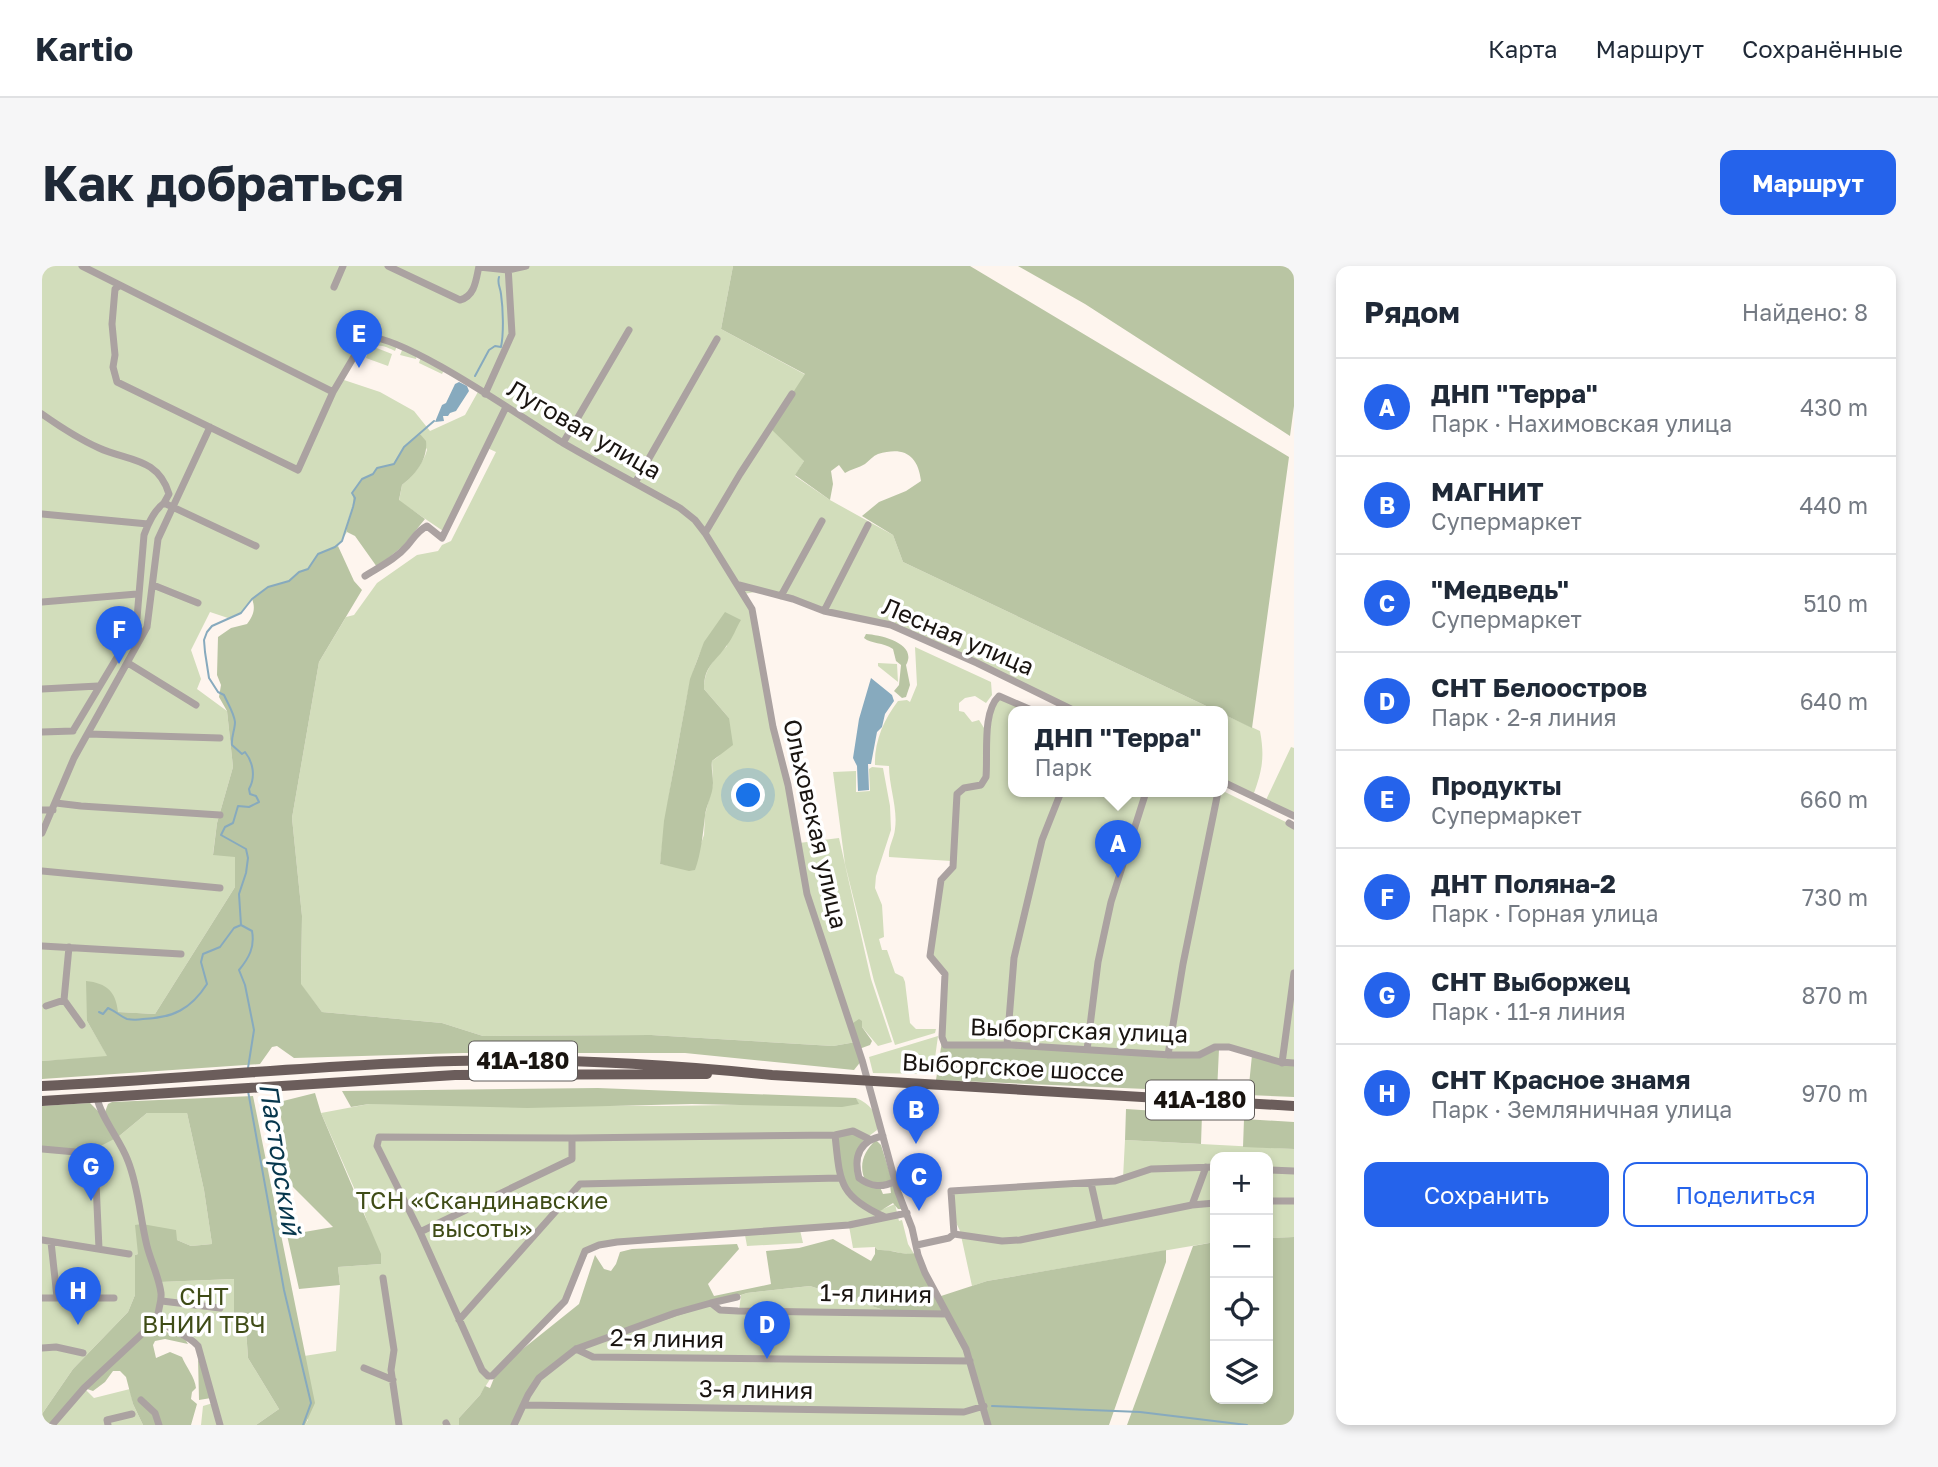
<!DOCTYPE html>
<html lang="ru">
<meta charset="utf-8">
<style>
:root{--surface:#fff;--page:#f6f6f7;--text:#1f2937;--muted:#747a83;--line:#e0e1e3;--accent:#2563eb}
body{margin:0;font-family:"Golos Text",sans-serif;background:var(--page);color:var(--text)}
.controls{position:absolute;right:21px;bottom:21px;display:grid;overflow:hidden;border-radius:14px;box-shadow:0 4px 10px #0003}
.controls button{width:63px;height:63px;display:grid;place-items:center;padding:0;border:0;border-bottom:2px solid var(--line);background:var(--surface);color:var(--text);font:35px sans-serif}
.you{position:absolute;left:707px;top:530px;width:24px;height:24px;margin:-18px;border:5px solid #fff;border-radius:50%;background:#1a73e8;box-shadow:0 0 0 10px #1a73e833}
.badge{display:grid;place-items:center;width:46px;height:46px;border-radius:50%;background:var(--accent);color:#fff;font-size:23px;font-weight:700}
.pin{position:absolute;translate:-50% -58px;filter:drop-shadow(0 2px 4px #0008)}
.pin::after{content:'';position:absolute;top:37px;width:24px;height:21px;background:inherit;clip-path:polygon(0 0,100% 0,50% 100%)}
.popup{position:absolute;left:966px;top:440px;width:220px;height:91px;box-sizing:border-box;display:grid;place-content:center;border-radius:14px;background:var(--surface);filter:drop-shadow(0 2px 5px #0005);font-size:23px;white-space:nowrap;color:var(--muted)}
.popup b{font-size:26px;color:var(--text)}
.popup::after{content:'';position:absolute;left:50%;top:100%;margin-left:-14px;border:14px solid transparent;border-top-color:var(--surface)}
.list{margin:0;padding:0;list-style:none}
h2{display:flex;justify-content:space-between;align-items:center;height:91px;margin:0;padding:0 28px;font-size:30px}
h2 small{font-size:23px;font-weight:400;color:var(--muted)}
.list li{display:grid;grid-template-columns:46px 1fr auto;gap:21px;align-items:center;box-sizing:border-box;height:98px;padding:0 28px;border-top:2px solid var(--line)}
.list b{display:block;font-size:26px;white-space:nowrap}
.list p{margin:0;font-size:23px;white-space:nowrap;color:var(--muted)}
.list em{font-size:23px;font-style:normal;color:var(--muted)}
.actions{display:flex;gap:14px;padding:21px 28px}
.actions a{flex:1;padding:16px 0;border:2px solid var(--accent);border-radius:14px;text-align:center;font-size:24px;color:var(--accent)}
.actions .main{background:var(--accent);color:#fff}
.icon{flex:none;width:38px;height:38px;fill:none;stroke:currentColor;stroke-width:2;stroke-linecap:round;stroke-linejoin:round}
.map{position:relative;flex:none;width:1252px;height:1159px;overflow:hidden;border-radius:14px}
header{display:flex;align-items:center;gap:42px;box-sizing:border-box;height:98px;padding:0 35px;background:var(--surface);border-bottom:2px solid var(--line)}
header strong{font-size:33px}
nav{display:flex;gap:38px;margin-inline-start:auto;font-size:24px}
.intro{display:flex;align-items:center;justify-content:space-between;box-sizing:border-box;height:168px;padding:0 42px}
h1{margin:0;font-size:49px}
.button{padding:18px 32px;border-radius:14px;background:var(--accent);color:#fff;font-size:24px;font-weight:700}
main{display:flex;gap:42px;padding:0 42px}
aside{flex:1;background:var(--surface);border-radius:14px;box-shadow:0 4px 10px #0003}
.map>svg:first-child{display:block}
</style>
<header>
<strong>Kartio</strong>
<nav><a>Карта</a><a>Маршрут</a><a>Сохранённые</a></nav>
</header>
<div class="intro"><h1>Как добраться</h1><a class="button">Маршрут</a></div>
<main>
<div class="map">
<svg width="1252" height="1159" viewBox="0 0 1252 1159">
<rect width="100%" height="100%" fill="#fef5ee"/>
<!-- green -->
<path fill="#d2ddbb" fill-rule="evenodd" d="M0 0H691L679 63 764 109 747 133 762 195 753 210 788 234 851 269 861 296 1177 446H1035L868 367 718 325 702 328 709 341 757 577 797 572 829 713 850 776 836 780 820 761V755L814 776 791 780 609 769 441 770 400 757 280 746 259 719 260 650 250 552 277 396 304 351 312 349 335 317 375 289 396 285 400 279 409 275 454 186 443 181 401 265 357 235 360 219C371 210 381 198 385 184L378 168 362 181 352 198 335 202 331 208 320 213 310 226 313 232 305 258V266L296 280 276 288 266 303 257 306 247 315 226 321 210 333 199 347 186 352 168 346 149 384 159 413 155 423 185 445 191 501 175 557 171 588 193 590V621L113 748 75 746 45 755 66 791 0 795ZM323 80 327 83C334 76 345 81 353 85L355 80 361 82 358 89 374 93 375 89 379 90 377 97 400 108 402 104 437 124 423 149 388 165 372 145 338 126 299 113 313 87 319 88ZM673 362 685 380C671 394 662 404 662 423L687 452C684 468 686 487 670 495L671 518 663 549 662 569 656 586 629 600 618 598C623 552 630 508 639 463 646 427 650 391 673 362Z
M332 81 350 88 346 100 324 92 326 86Z
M873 381 949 416 950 429 944 437 933 430 923 432 917 437V445L922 446 930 456 937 454 942 462 957 430 994 446H971V526L1181 525 1252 560V797L1187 781 1157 789 903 779V708L888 690 899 614 910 603 909 595 847 591C846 581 852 573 853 563 856 542 847 521 847 500L833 499C832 476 842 453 856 435L865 434 868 436 875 419Z
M836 397 855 398 856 416 836 400Z
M1181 448 1218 465C1223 492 1220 505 1211 530L1181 516Z
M1249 481 1252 482V550L1223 536Z
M830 501 841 502 848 540 849 564 834 610 833 622 840 639 842 671 837 673 840 684H845L853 707 861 711 863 716 868 757 874 763H894L893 767 853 779 832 715 803 598 791 506 814 505V526L828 525 827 503Z
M896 770 893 792 880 798 883 808 831 807 827 791Z
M814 832C829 838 836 848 835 864L823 873 793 870 841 943 853 938 857 955 860 954 866 978 872 988C860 989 849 983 836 984L833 981 811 982 807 960 758 964 761 977 705 980 703 969 549 981 523 1035 450 1110 438 1129 417 1152V1159H263L266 1154 262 1090 294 1085 298 1019 296 1001 339 998 320 940 279 847 327 838 624 840 816 837Z
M105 847H145L162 924 170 978 149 980 135 974 93 989V1029L86 1046 31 1103 0 1148V883L76 871Z
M1083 874 1252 883V971L1226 972V891H1173V976L945 1015 930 1020 918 965 910 948 909 925 1081 912Z
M193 1013 192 1056 204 1063 206 1092 237 1143 214 1159H159L161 1140 171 1137 158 1083 119 1057 117 1016Z
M768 1020 851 1047H904L918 1069 946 1159H472L497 1112 535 1083 663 1039 678 1044 697 1045 699 1029 705 1027Z
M42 1122 52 1132 88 1123 91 1138 101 1159H10Z"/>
<!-- forest -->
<path fill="#b9c5a3" d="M691 0H928L1247 191 1210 462 1181 448V446H1177L861 296 851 269 820 250 837 236 864 225 879 215C876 189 862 180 836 188 831 190 828 194 823 198 817 202 809 203 803 207L797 199 789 205 791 218 788 234 753 209 762 195 728 162 763 108 679 63Z
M976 0H1252V140L1248 170 1043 38Z
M378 168 384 175C386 193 374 208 360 219L357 234 383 253 361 280 335 301 313 270 305 266C304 252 315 240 310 227L320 213 331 208 335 202 352 198 362 181Z
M296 280 312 315 320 324 277 396 250 552 260 650 259 718 280 746 400 757 441 770 609 769 791 780 814 776 808 759 817 753 820 755V761L830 775 828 779 817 783 820 794 812 804 643 787H421L252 792 235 780 230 781 218 798 0 813V795L65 790 45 755 44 715C65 717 74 726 76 746L113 748 193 621V591L171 589 175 557 191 501 185 445 177 431 179 419 175 409 176 371 189 362 205 358C211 350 214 343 210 333L226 321 247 315 257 306 266 303 276 288Z
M683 346 699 354C694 362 691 372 685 379 673 397 662 399 662 423L687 452 691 479 670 495C669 503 671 509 671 517 671 529 664 539 663 550 661 567 659 588 653 604L647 605 618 598 622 555 648 413 662 376Z
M824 368C840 369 876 378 864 399L868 419 864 431 860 432 852 425 857 419 859 399 854 395 851 383C841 376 829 378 822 372Z
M900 775 903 778 1129 789 1177 783 1175 826 894 814Z
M1210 789 1252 797V831L1206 829Z
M556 822 814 832 817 838 800 841 650 838 485 842 327 838 309 841 300 825Z
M273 827 279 847 339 988V998L296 1001 298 1019 257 1023 245 969 291 961 248 918 237 836Z
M211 830 273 1137 263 1159H214L237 1143 206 1092 204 1063 192 1056V1013L118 1016 115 1056 126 1067 143 1073 146 1078 123 1073 113 1075 111 1079 114 1092 128 1086 140 1091C144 1101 153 1111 154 1122L150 1126 149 1133 155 1138 149 1159H101L91 1138 84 1111 78 1105H71L63 1116 51 1125 42 1122 10 1159H0V1148L31 1103 86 1046 93 1029V989L96 988 93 959 100 958 134 964 135 974 149 980 170 978 162 924 145 847H105L76 871 45 887 0 883V840L48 837 58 847 63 846 66 838 70 836Z
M1084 843 1160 848 1159 878 1083 874Z
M1202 853 1252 856V883L1201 881Z
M811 865 823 873 817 880 815 912 838 921 841 928 849 927 848 919H851L860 943H856L851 937 835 947 804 926 793 870Z
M834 874 839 879 850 914 847 917 824 916C816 900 821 886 834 874Z
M1252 971V1159H1085L1151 980 1173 976V1133H1226V972Z
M791 973 829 995 833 988V981L836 984C850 983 862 990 875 987L896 1031 945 1015 1124 984V996L1067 1159H946L931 1106 906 1049 851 1047 768 1020 705 1027 535 1083 497 1112 472 1159H417V1152L438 1129 443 1120 448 1122 452 1112 472 1090 537 1038 553 989 562 1003 569 1005 574 998 578 986 590 983 695 978 697 983 666 1018 672 1030 729 1018 724 985 757 982Z
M156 1092 169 1132 157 1134Z"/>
<!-- water -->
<path fill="#87aabe" d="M417 116 425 120 427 125 414 145 408 147 406 150H401L402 155 393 156 400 139 404 137 413 118Z
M829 412 850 429 852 435 843 448 840 461 835 466 829 498H826L827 524 816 525 815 500 811 492 817 453Z"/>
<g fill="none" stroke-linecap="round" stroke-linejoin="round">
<!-- stream -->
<path stroke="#87aabe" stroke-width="2" d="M433 110 447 84 453 80 459 81C462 67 461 42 459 28 458 20 455 18 457 11
M57 746 61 748 66 742C73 745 78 750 85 753 90 754 96 754 101 753 131 752 149 743 165 718L159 696 161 688 178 681 192 662 199 659
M206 802 212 764 203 719 197 704C207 692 213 681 210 665L199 659 197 628 204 607 206 592 204 583 179 569 183 561 191 557 196 540 207 541 217 536 214 530 208 528 207 523C214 511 211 496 203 486L200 488 190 479C189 471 193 464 193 456 192 447 186 438 182 429L176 426 167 412 163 386 162 374 165 366 170 360 199 347 210 333 226 321 247 315 257 306 266 303 276 288 293 281 300 275 311 241 313 232 310 227 320 213 331 208 335 202 352 198 362 181 392 155
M206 825 242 1024 269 1137 261 1159
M950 1140 1098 1146 1205 1159"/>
<!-- street -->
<path stroke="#aba2a1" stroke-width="7" d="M40 0 291 126
M346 0 418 34C433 30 434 14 437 0
M437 1 466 4 484 0
M77 20 73 23 70 58 73 89 71 101 75 116 256 204 291 126 323 72C354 63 488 157 521 177 559 199 599 220 638 242L653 254 663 267 710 343 731 461 746 519 765 628 820 794 856 926 870 962 876 989 883 1007 924 1083 946 1159
M292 21 301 0
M443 128 470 68 466 0
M0 148C17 160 37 173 57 182 85 195 116 191 127 228L122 237
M521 177 587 64
M593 217 675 73
M0 248 106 258
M663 267 698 208 750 128
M323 310C337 301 354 293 365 280 372 272 375 265 385 260L400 272 464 141
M111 319 156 337
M697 319 751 333 782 345 849 359 935 397 1035 446
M739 330 780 255
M0 336 95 328
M782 345 826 259
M86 397 154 439
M0 423 56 420
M994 446 957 430C940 446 946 488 944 511L939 519 922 522 915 528 911 601 899 614 888 690 903 708 900 771 903 779H970L1129 789H1157L1173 781H1187L1238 796 1252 797
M32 463 83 378 95 352 102 269C106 258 112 244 122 237L214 280
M0 466 31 465
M46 468 178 472
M1181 516 1252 550
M14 537 39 540 178 549
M0 544H11
M1247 557 1252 560
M0 567 32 492 105 361 116 273 168 161
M0 605 178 622
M0 680 139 688
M27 681 22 734 40 759
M4 740 22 734
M965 779 972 692 1000 574 1019 526
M1045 784 1056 696 1069 636 1104 526
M1126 789 1141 698 1176 526
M1240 797 1252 707
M55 832C60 854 78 873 86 895 97 923 98 952 105 980 109 996 117 1011 119 1027 120 1037 115 1044 116 1053 128 1066 145 1067 156 1080L178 1159
M793 869C798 915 796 930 843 951
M841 870C818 874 811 890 817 912 829 921 840 922 854 915
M827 873 811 865 793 869 530 872 337 871 335 880 378 966 440 1104 446 1110H450L523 1035 543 985 557 979 575 976 807 959 865 947
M0 883 45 887 53 895 57 983
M1226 904 1252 905
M1049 917 1058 957
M1226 935H1252
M1150 939 1164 901
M378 966 530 893V872
M912 968 909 925 1073 915 1109 903 1173 901
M0 974 87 988
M9 976 15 1031
M875 979 907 972 912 968 960 975 978 974 1150 939 1173 937
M341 1012 352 1084 349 1104 357 1159
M0 1032H72
M120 1035 178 1042
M669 1037 695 1031
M417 1054 538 918 798 912
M0 1082 14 1081 41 1087
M534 1083 551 1091 928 1095
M322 1102 351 1114
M99 1134 113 1147 117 1159
M483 1139 922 1146 942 1140
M404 1157 405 1159
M10 1159 42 1122 116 1053
M66 1159 65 1154 90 1148
M472 1159 486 1129 497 1112 534 1083 633 1047 669 1037 678 1044 696 1045 905 1048"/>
<!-- primary -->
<path stroke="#6b5d5b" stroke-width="10" d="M0 820C138 813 275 799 412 795 518 792 625 798 730 809L1252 840
M0 835 413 809 665 808"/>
</g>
<g text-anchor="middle" stroke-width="7" stroke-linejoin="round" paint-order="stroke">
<!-- shield labels -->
<g fill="#fff" stroke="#5e5a58" stroke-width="2">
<rect x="427" y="775.5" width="108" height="39" rx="5"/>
<rect x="1104" y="814.5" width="108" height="39" rx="5"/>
</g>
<g font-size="23" font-weight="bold" fill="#191410">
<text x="481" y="803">41А-180</text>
<text x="1158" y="842">41А-180</text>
</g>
<!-- street labels -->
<g font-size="24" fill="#191410" stroke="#fff">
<text transform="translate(542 164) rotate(30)" y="8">Луговая улица</text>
<text transform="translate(916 371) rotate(23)" y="8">Лесная улица</text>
<text transform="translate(773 558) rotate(77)" y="8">Ольховская улица</text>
<text transform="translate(1037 765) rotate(2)" y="8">Выборгская улица</text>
<text transform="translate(971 802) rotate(3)" y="8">Выборгское шоссе</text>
<text transform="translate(834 1028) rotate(1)" y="8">1-я линия</text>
<text transform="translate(625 1073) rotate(1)" y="8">2-я линия</text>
<text transform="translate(714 1124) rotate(1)" y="8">3-я линия</text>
</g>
<!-- park labels -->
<g font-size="24" fill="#3f4c17" stroke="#fff">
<text x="440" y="943">ТСН «Скандинавские<tspan x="440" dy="28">высоты»</tspan></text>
<text x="162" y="1039">СНТ<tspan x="162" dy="28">ВНИИ ТВЧ</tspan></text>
</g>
<!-- water labels -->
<g font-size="26" font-style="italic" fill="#07374d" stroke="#fff">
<text transform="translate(238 893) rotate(81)" y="9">Пасторский</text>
</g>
</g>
</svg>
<div class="controls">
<button>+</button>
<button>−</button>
<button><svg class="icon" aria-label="locate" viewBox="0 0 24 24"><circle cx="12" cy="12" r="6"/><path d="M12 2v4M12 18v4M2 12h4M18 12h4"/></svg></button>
<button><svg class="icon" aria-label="layers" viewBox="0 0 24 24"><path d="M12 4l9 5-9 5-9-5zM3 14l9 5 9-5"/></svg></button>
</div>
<div class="you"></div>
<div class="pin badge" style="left:1076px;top:612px">A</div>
<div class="popup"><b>ДНП &quot;Терра&quot;</b>Парк</div>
<div class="pin badge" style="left:874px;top:878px">B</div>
<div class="pin badge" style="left:877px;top:945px">C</div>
<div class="pin badge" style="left:725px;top:1093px">D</div>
<div class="pin badge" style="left:317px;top:102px">E</div>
<div class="pin badge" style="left:77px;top:398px">F</div>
<div class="pin badge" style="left:49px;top:935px">G</div>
<div class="pin badge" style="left:36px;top:1059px">H</div>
</div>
<aside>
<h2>Рядом<small>Найдено: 8</small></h2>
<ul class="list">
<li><span class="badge">A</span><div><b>ДНП &quot;Терра&quot;</b><p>Парк · Нахимовская улица</p></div><em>430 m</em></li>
<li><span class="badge">B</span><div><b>МАГНИТ</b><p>Супермаркет</p></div><em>440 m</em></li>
<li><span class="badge">C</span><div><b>&quot;Медведь&quot;</b><p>Супермаркет</p></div><em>510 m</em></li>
<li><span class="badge">D</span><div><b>СНТ Белоостров</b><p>Парк · 2-я линия</p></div><em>640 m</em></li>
<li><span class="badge">E</span><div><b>Продукты</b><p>Супермаркет</p></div><em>660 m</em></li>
<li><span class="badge">F</span><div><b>ДНТ Поляна-2</b><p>Парк · Горная улица</p></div><em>730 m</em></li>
<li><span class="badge">G</span><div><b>СНТ Выборжец</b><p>Парк · 11-я линия</p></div><em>870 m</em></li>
<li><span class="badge">H</span><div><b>СНТ Красное знамя</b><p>Парк · Земляничная улица</p></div><em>970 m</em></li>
</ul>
<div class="actions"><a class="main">Сохранить</a><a>Поделиться</a></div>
</aside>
</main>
